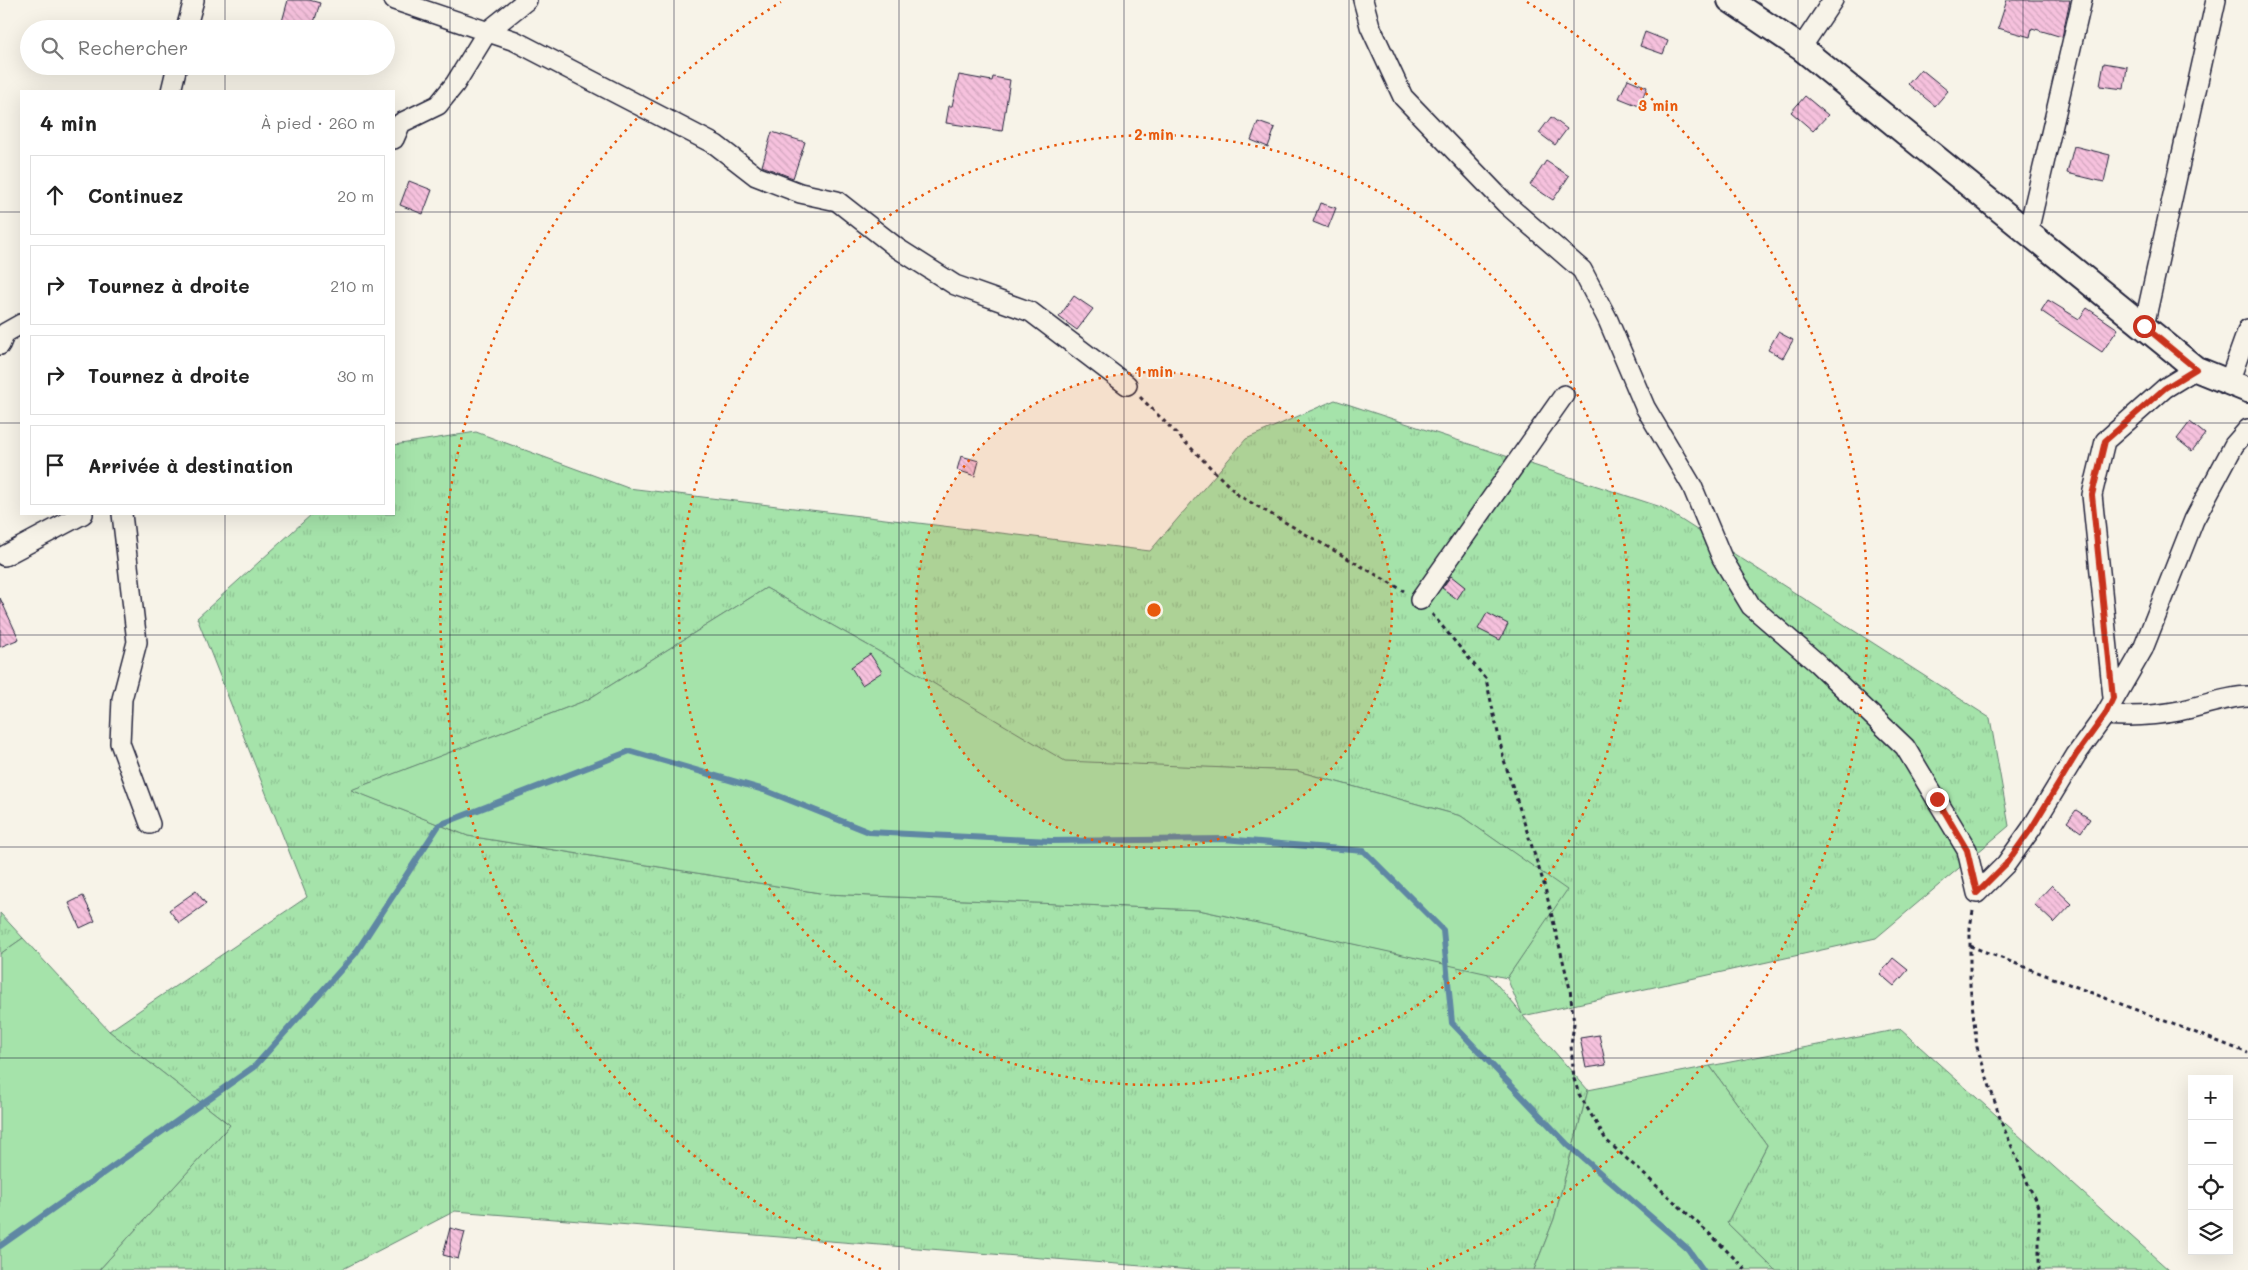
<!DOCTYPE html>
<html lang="fr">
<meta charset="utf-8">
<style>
:root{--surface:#fff;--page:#f2f2f2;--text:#222;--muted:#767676;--line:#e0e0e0}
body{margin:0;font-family:Mali,sans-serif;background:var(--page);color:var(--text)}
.controls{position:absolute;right:15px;bottom:15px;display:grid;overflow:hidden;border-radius:0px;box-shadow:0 5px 20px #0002}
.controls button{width:45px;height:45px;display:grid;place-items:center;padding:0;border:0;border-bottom:1px solid var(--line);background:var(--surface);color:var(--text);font:25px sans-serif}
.stop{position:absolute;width:15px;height:15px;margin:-11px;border:4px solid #c8321e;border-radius:50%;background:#fff}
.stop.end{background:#c8321e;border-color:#fff;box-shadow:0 1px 5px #0008}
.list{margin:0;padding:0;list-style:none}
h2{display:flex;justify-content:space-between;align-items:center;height:65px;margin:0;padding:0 20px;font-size:21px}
h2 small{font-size:16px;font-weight:400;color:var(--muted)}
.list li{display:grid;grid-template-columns:32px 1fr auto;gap:15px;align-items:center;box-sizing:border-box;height:80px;margin:0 10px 10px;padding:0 10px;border:1px solid var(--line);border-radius:0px}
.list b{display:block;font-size:19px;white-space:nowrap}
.list em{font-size:16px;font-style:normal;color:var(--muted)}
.icon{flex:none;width:28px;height:28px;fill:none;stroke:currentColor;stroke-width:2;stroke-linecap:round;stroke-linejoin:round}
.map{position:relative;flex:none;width:2248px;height:1270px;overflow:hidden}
.search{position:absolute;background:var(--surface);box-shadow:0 5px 20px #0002;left:20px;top:20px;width:375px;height:55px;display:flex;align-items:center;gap:12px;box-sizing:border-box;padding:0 18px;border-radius:28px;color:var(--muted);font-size:19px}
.panel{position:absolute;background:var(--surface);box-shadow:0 5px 20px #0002;left:20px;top:90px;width:375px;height:425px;border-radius:0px}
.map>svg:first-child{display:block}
</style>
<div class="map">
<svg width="2248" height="1270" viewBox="0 0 2248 1270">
<defs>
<pattern id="grass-tufts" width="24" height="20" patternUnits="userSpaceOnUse" patternTransform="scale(1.25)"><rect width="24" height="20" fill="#a5e3aa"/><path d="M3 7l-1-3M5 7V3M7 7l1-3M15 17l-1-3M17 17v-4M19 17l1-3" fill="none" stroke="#8ec293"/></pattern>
<pattern id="building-back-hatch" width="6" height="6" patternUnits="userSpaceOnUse" patternTransform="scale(1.25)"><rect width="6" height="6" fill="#f6c1dd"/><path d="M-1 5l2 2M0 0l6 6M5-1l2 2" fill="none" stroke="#d3a6bf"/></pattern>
</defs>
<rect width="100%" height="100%" fill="#f7f3e8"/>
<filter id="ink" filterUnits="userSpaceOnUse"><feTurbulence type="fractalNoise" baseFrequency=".02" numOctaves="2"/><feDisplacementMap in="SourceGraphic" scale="10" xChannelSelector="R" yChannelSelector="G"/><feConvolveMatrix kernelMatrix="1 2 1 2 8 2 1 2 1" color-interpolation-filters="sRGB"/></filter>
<g filter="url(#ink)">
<!-- grass -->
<path fill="url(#grass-tufts)" stroke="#648272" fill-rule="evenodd" d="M1335 400 1661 507 1990 718 2009 826 1876 938 1523 1016 1588 1090 1554 1219 1534 1270H1192L455 1211 341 1270H99L230 1125 109 1031 307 897 197 618 312 514H394V445L476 432 628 488 1150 551 1246 439ZM766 588 894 660 1065 762 1297 771 1461 816 1566 890 1507 978 1522 1014 1487 973 1199 910 826 894 468 836 352 790 587 700Z
M0 913 23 938 0 954Z
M1900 1029 2169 1270H1775L1727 1223 1767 1145 1710 1066Z"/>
<!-- garden -->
<path fill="#a5e3aa" stroke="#648272" d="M766 588 894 660 1065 761 1297 771 1461 816 1567 890 1507 978 1199 910 826 894 468 836 351 790 587 700Z
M23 938 109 1031 230 1125 99 1270H0V954Z
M1710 1066 1767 1145 1727 1223 1775 1270H1534L1554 1219 1588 1090Z"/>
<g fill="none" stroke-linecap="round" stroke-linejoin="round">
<!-- stream -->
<path stroke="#5e87a3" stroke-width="6" d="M0 1246 255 1066 355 954 439 825 630 751 764 790 869 832 1051 841 1224 839 1364 851 1443 930 1452 1023 1568 1145 1688 1249 1703 1270"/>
</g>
<!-- building -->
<path fill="url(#building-back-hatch)" stroke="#22223b" d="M288 0H309L320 3 312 29H280Z
M2007 0H2070L2062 37 2032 28 2030 37 1998 28Z
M1645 32 1668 41 1663 54 1640 46Z
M2104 63 2127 67 2124 89 2100 86Z
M1921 69 1948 91 1935 106 1908 84Z
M959 75 992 81 993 77 1010 80 1002 131 946 123 949 106H952Z
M1628 79 1647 87 1639 106 1619 98Z
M1805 96 1828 115 1813 131 1791 112Z
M1551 117 1567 129 1555 145 1539 133Z
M1258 122 1275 128 1268 147 1251 140Z
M772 132 805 142 793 178 762 166Z
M2074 146 2110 155 2104 182 2067 173Z
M1546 161 1569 176 1553 200 1530 185Z
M409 181 432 190 423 214 400 205Z
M1320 203 1336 208 1328 228 1313 222Z
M1074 296 1093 309 1077 330 1059 317Z
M2048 300 2079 319 2087 308 2118 329 2102 352 2041 311Z
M1778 332 1793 340 1783 358 1768 350Z
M2190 422 2205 434 2192 451 2177 439Z
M961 456 979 461 975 476 957 470Z
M1451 576 1465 587 1457 599 1442 588Z
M0 598 19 639 0 647Z
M1487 613 1508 624 1500 640 1478 629Z
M870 654 882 672 862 685 851 667Z
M2076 810 2090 819 2081 832 2067 822Z
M2052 885 2072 904 2054 923 2034 904Z
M196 891 206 904 179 923 169 910Z
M83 896 95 921 80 928 69 903Z
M1893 958 1908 970 1894 986 1880 974Z
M1599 1035 1606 1065 1586 1068 1580 1038Z
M450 1228 465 1232 458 1259 443 1255Z"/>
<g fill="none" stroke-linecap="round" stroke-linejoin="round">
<defs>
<path id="minor" d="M394 0 515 41 716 145 756 176 800 193 837 201 897 248 955 285 1031 312 1127 385
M1363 0 1370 26 1403 97 1506 204 1582 270 1608 320 1645 407 1692 486 1722 558 1751 606 1817 663 1905 747 1967 850 1977 893
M186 29 194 0
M1801 48 1833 0
M171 91 177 66
M394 139 401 123 438 105 455 84 487 32 527 0
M2028 232 2082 0
M2144 326 2216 0
M0 345 5 333 21 324
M2229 382 2248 329
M122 514 137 642 122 699 120 743 150 824
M4 556 83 514
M1420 600 1564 395
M2113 697 2092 495 2105 441 2165 388 2196 369
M2105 715C2130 717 2154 716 2179 711 2203 706 2224 697 2248 696
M1977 893 2006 864 2031 829 2076 755 2105 715 2143 649 2194 520 2234 445 2248 429"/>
<path id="tertiary" d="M1730 0 1801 48 2196 369 2248 390"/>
</defs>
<!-- minor casing -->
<use href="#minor" stroke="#22223b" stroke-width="22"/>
<!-- tertiary casing -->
<use href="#tertiary" stroke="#22223b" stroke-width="28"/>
<!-- path -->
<path stroke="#22223b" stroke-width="3" stroke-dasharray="4 4" stroke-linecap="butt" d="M1140 397 1238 495 1404 591
M1432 614 1486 679 1504 760 1544 884 1570 989 1574 1024 1571 1045 1574 1079 1579 1094 1606 1140 1712 1236 1746 1270
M1973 911 1970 927V985L1977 1047 2002 1124 2039 1209V1270
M1970 946 2248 1053"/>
<!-- minor -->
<use href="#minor" stroke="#f7f3e8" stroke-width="19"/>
<!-- tertiary -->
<use href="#tertiary" stroke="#f7f3e8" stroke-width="24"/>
</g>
</g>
<g fill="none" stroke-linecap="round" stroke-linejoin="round" filter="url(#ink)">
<!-- route -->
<path stroke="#c8321e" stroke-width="6" d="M1937 799 1967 850 1977 893 2006 864 2031 829 2076 755 2105 715 2113 698 2092 495 2105 441 2165 388 2196 369 2144 326"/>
</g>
<!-- grid -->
<path fill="none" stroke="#22223b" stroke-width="1" stroke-opacity="0.55" d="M225 0V29M450 0V1270M674 0V1270M899 0V1270M1124 0V1270M1349 0V1270M1574 0V1270M1798 0V1270M2023 0V1270M225 66V91M0 212H21M394 212H2248M0 423H21M394 423H2248M225 514V1270M0 635H2248M0 847H2248M0 1058H2248"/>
<!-- distance rings -->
<circle cx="1154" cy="610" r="238" fill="#e8590c" fill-opacity=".12"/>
<g fill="none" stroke="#e8590c" stroke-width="2.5" stroke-dasharray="2.5 5">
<circle cx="1154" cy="610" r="238"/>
<circle cx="1154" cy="610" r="475"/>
<path d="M881 1269A713 713 0 0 1 781 2M1527 2A713 713 0 0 1 1427 1269"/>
</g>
<circle cx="1154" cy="610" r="8" fill="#e8590c" stroke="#f7f3e8" stroke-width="2.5"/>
<g font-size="15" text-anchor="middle" font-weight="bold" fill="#e8590c" stroke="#f7f3e8" stroke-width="4" stroke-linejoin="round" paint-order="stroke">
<text x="1658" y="111">3 min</text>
<text x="1154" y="140">2 min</text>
<text x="1154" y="377">1 min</text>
</g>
</svg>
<div class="controls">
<button>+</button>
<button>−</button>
<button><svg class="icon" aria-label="locate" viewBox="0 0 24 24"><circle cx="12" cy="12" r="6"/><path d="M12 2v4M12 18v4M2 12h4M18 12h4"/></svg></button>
<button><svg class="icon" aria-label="layers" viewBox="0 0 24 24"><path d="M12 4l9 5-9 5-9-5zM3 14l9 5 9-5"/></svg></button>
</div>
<div class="stop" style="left:2144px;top:326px"></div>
<div class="stop end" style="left:1937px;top:799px"></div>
<div class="search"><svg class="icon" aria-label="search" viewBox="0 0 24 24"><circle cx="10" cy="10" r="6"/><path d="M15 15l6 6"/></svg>Rechercher</div>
<section class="panel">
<h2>4 min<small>À pied · 260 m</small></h2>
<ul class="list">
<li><svg class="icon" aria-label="ahead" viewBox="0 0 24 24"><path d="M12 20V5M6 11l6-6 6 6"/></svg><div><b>Continuez</b></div><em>20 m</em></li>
<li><svg class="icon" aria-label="right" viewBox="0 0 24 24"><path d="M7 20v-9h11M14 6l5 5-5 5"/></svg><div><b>Tournez à droite</b></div><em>210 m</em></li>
<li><svg class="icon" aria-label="right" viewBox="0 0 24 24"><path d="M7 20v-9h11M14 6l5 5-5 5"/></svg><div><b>Tournez à droite</b></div><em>30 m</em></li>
<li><svg class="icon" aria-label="arrive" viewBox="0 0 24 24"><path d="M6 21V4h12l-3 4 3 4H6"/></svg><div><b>Arrivée à destination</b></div></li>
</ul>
</section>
</div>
